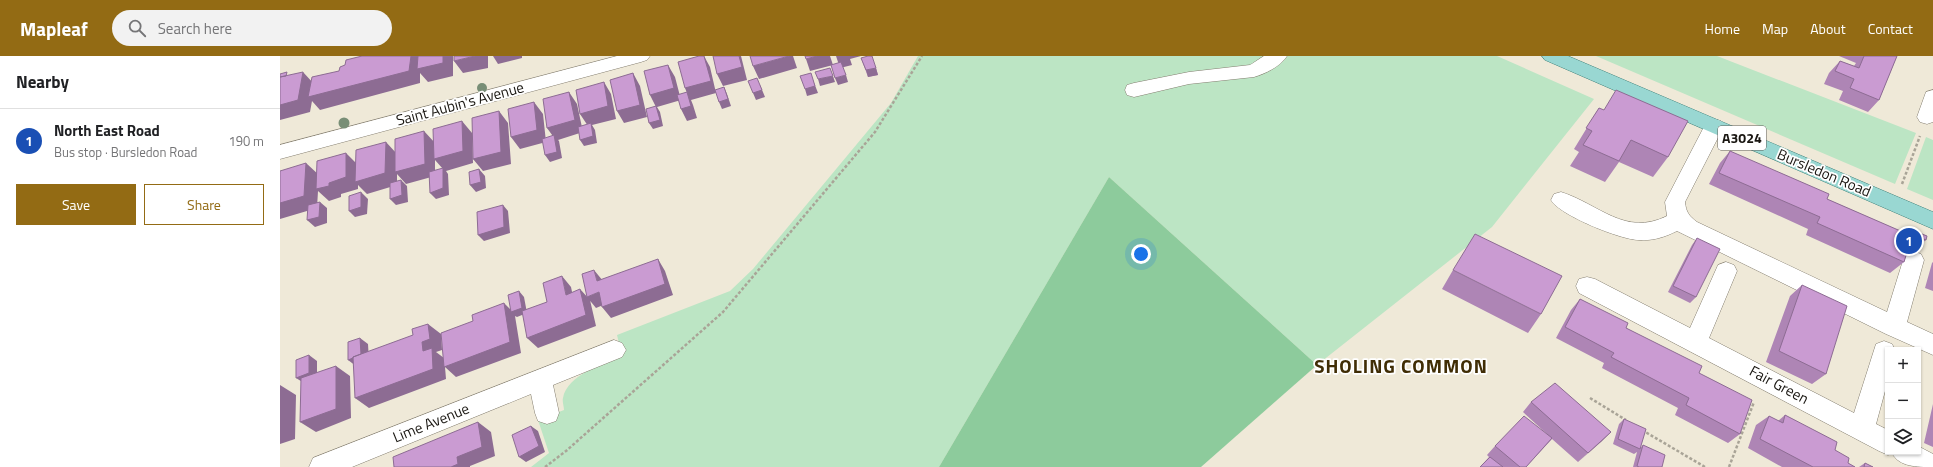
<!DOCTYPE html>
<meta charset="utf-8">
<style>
:root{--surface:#fff;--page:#f2f2f2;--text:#202124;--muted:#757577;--line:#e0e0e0;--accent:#936b14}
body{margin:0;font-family:"Titillium Web",sans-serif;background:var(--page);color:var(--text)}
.controls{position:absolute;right:12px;bottom:12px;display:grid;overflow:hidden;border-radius:0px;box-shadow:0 1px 3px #0004}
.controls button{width:36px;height:36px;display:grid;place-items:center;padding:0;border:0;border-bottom:1px solid var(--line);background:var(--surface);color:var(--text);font:20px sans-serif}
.you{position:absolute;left:861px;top:198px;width:14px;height:14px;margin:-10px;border:3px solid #fff;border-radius:50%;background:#1a73e8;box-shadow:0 0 0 6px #1a73e833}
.badge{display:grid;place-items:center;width:26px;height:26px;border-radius:50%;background:var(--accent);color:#fff;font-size:13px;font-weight:700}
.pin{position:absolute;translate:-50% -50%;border:2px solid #fff;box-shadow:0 1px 4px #0006}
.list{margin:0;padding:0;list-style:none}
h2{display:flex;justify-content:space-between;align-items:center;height:52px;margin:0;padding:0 16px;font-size:17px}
h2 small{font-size:13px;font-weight:400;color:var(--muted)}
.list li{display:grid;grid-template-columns:26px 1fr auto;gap:12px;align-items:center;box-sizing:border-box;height:64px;padding:0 16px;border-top:1px solid var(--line)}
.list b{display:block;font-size:15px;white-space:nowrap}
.list p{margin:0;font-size:13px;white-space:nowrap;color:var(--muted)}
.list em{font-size:13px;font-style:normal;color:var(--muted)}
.actions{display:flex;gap:8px;padding:12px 16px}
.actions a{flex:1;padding:9px 0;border:1px solid var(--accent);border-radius:0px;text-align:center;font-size:14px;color:var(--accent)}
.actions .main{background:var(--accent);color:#fff}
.icon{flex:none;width:22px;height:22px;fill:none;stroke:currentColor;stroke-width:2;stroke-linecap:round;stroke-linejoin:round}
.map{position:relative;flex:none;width:1653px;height:411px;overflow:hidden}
header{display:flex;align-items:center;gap:24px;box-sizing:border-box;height:56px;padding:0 20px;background:var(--accent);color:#fff}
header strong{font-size:19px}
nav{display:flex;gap:22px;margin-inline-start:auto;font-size:14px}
.search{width:280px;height:36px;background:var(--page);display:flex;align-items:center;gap:10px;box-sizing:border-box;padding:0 14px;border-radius:22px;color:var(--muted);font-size:15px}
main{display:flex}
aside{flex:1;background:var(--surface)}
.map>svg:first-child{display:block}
</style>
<header>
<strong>Mapleaf</strong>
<div class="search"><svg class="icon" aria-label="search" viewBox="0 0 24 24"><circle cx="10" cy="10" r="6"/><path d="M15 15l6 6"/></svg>Search here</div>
<nav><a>Home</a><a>Map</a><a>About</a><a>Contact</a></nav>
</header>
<main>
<aside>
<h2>Nearby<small></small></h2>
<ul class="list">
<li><span class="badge" style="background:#1a4fb4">1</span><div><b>North East Road</b><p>Bus stop · Bursledon Road</p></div><em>190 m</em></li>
</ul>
<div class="actions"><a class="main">Save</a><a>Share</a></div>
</aside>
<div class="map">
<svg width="1653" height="411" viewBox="0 0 1653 411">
<rect width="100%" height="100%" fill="#efe9d8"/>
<!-- green -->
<path fill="#bce5c4" d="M638 0H1217L1314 43 1212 171 1037 309 829 121 659 411H251L269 397 258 364 284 354C284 351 282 345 283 342 287 319 324 307 342 300L337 279 450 235 473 213 611 47Z
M1316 0H1437L1636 77 1615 128Z
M1646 81 1653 84V144L1627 133Z"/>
<!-- forest -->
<path fill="#8dcb9c" d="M829 121 1037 309 921 411H659Z"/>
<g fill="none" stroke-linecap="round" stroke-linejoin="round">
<defs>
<path id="minor" d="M337 0H370L367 4 361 6 0 103V89Z
M984 0H1007C1001 10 985 18 974 21L909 28 854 41 847 39 845 34 847 29 854 27 909 16 970 9Z
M1653 34V66L1647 68 1640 66 1637 61 1646 36Z
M1434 63 1441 65 1444 70 1405 146C1406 156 1409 160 1417 166L1607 256 1625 198 1633 195 1641 198 1644 204 1627 266 1653 278V299L1606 278 1397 175C1385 181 1373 185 1359 184 1341 184 1279 159 1271 144L1274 138 1281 136C1319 148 1345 181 1387 160L1385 146 1427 65Z
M1446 206 1454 209 1457 215 1429 282 1574 357 1596 288 1604 285 1612 288 1615 294H1608V324L1596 368 1608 374V396H1638V390L1653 398V411C1637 411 1619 411 1612 397L1608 399 1599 395 1299 237 1296 230 1299 223 1307 221 1315 223 1410 272 1438 209Z
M334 284 342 287 346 294 342 301 273 329 279 357 276 365 267 368 258 365 255 357 251 338 72 411H29L33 402Z"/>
<path id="major" d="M1262 0H1288L1653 156V173L1265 4Z"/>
</defs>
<!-- minor casing -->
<use href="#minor" stroke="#847e70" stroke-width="1"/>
<!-- major casing -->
<use href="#major" stroke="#40827b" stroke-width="1"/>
<!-- path -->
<path stroke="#a9a497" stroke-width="2.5" stroke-dasharray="3 2" stroke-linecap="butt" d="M1622 128 1640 80
M1310 342 1346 364
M1362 374 1425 411
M265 411 286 395 443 256 595 76 642 0
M1449 411 1474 346"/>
<!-- minor -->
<use href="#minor" fill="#fff" fill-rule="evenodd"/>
<!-- major -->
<use href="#major" fill="#99d7d2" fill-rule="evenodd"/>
</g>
<!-- trees -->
<g fill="#788e76">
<circle cx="202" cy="32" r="5"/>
<circle cx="64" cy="67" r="5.5"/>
</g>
<!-- wall -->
<path fill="#ae85b5" d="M1559 0H1617L1599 44 1588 56 1559 44 1563 35 1544 28 1549 17 1560 5 1574 10 1576 7Z
M581 2 596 12 598 19 588 21Z
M1319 52 1388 101 1373 121 1339 106 1325 126 1290 110 1299 96 1294 93Z
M1450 95 1547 143 1622 176 1627 172 1646 184 1638 190 1630 186 1624 206 1610 217 1526 179 1528 173 1429 128 1440 107Z
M1417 182 1416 241 1410 247 1388 236 1412 189Z
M1653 206V235L1645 232 1652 207Z
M1173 214 1261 258 1248 277 1162 233Z
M1522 229 1546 318 1532 328 1486 306 1510 240Z
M1300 243 1419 317 1460 378 1448 387 1395 359 1398 352 1322 312 1324 307 1276 282 1291 254Z
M1251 346 1331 376 1298 406 1272 383 1246 411H1200L1209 401 1207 399 1215 390 1268 379 1243 356Z
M1653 348V391L1644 387Z
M1505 359 1555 394 1568 407 1575 411H1502L1468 392 1476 369 1489 360 1498 365Z
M1344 363 1360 392 1363 389 1382 411H1353L1357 396 1354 398 1333 388 1339 368Z
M1585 407 1593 411H1579Z"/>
<!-- shaded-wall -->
<path fill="#8d6c93" d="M131 0H173V20L148 26 140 17V27L40 54 32 45 30 56 0 64V49L23 16 34 28Z
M195 0H208V12L183 17 174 5Z
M213 0H242V2L218 8Z
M424 0 430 11 436 37 411 44 413 49 417 62 407 65 401 53 407 37 405 32Z
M459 0H461L467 24 443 30 437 18Z
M509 0H513L517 12 479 23 473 10Z
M537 0H550L553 9 530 15 526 3Z
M556 0H581L570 3 572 9 560 12Z
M388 9 395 21 401 44 377 51 380 56 383 70 373 73 369 67 376 51 370 39Z
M596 12 598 19 588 21 586 14Z
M353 17 360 30 367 61 344 67 337 55Z
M566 19 568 26 558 29 555 22Z
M553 20 555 26 540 30 538 23Z
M533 24 538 37 527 40 525 33Z
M324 26 331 38 336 63 312 69 315 74 317 87 304 90 300 84 308 70 300 58Z
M480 29 485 41 476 44 473 37Z
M444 31 447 38 451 50 442 53 439 46Z
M289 36 297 48 303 76 278 84 279 85 282 102 270 106 265 99 275 83 267 72Z
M254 46 263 58 266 86 240 93 231 81Z
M219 55 228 67 231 108 203 115 193 103Z
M182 65 192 77 193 107 166 115 168 118 169 139 156 143 150 137 163 113 155 104V120L126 128 117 118V129L87 138 78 129V133L61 138V141L49 145 38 135 37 152 0 163V147L26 107 39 119 49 127 66 97 78 109 106 86 117 98 144 75 155 87Z
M199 113 205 120 206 132 196 136 190 129Z
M121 124 127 130 128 146 116 149 110 143Z
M81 136 88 143 87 158 75 161 69 155Z
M40 146 47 152V167L35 171 27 164Z
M223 149 228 155 230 177 204 185 198 179Z
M378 203 385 215 393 239 331 262 322 251Z
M314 214 323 225H317Z
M282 220 291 231 295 250 286 239Z
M300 233 310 244 316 270 258 292 247 282Z
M239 235 244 241 247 257 237 261 235 260 241 297 176 321 165 311 166 323 89 352 75 342 142 286 148 268 161 278 162 294 156 296 164 302 224 247 232 255Z
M319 236 328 247 316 252 307 241Z
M80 282 88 288 89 305 76 310 68 304Z
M29 299 37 305V323L24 327 16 322Z
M56 310 70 320 71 362 36 376 20 366Z
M0 329 16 339 15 383 0 388Z
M198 366 211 376 215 400 190 410V411H171Z
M251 370 258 375 265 396 246 406 239 401Z
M1331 376 1321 386 1298 406 1308 397Z"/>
<!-- building -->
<path fill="#ca9bd2" stroke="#8d6c93" d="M82 0H131L129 15 28 41 32 21 59 15 60 11 65 9 66 4Z
M138 0H163V7L137 13Z
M174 0H195L174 5Z
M419 0H424L431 25 405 32 398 6Z
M433 0H459L462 11 437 18Z
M470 0H509L473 10Z
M525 0H537L526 3Z
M588 0H592L596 12 586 14 581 2Z
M1584 0H1617L1599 44 1570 32 1574 23 1555 15 1560 5 1579 12Z
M561 6 566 19 555 22 551 9Z
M388 9 394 32 370 39 364 15Z
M550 12 553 20 538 23 535 16Z
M7 16 6 20 0 21V18Z
M23 16 18 44 0 49V21Z
M353 17 360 49 337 55 330 24Z
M531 17 535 30 525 33 520 20Z
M477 22 482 34 473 37 468 25Z
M324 26 328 50 300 58 296 34Z
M444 31 448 43 439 46 435 34Z
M1336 34 1408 65 1388 101 1351 84 1339 105 1303 89 1312 75 1306 72 1319 52 1324 54Z
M289 36 295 64 267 72 263 43Z
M407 36 411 50 401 53 397 39Z
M254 46 257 74 231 81 228 53Z
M376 50 380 64 369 67 366 53Z
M219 55 221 96 193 103 192 62Z
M182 65 183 95 154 103 153 73Z
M311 67 313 80 300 84 298 71Z
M144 75 145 108 115 116V83Z
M274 79 277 96 265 99 262 83Z
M106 86 105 117 75 126 76 94Z
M1450 95 1549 138 1547 143 1632 180 1624 206 1537 167 1540 161 1439 117Z
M66 97V121L49 127V130L36 133 37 105Z
M26 107 24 140 0 147V115Z
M163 112V132L150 137 149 116Z
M199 113 201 126 190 129 189 116Z
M121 124 122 139 110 143V127Z
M81 136V151L69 155V140Z
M40 146 39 161 27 164 28 149Z
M223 149 224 171 198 179 197 156Z
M1627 172 1647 180 1646 184 1626 175Z
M1195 178 1282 220 1261 258 1173 214Z
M1417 182 1440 193 1416 241 1393 230Z
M378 203 385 228 322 251 319 236 307 241 302 218 314 214 317 225Z
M282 220 286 239 300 233 306 259 247 282 242 255 267 246 263 227Z
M1522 229 1567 250 1546 318 1499 295Z
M239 235 242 252 231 256 228 239Z
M1300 243 1348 267 1346 272 1422 310 1419 317 1472 344 1460 378 1406 349 1409 342 1331 301 1334 297 1285 271Z
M224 247 230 286 164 311 161 277 193 265 192 259Z
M148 268 150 283 142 286 143 295 152 292 153 313 75 342 73 301 133 279 132 273Z
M80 282 81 298 73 301V302L68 304V286Z
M29 299V317L16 322V304Z
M56 310V353L20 366 21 322Z
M1275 327 1331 376 1308 397 1251 346Z
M1505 359 1557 386 1555 394 1569 402 1568 407 1575 411H1533L1480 383 1489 360 1503 367Z
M1244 360 1272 382 1246 411H1240L1215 390Z
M1344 363 1366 373 1360 393 1338 383Z
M198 366 202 391 177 401 178 408 171 411H114L113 401Z
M251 370 259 390 239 401 232 379Z
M1363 389 1385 399 1382 411H1359L1357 410Z
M1210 401 1223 411H1200Z
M1585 407 1593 411H1584Z"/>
<g text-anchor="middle" stroke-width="3.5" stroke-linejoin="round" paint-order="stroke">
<!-- shield labels -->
<rect fill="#fff" stroke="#5e5c58" stroke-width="1" x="1438" y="70" width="48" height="24" rx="3"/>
<g font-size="14" font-weight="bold" fill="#191611">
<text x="1462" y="87">A3024</text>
</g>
<!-- street labels -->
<g font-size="15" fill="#191611" stroke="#fff">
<text transform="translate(180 48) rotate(-15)" y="5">Saint Aubin's Avenue</text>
<text transform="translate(1544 117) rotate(23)" y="5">Bursledon Road</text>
<text transform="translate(1499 329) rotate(28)" y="5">Fair Green</text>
<text transform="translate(151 367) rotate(-22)" y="5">Lime Avenue</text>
</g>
<!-- district labels -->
<g font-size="19" font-weight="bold" letter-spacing="1" fill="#402d05" stroke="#fff">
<text x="1121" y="317">SHOLING COMMON</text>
</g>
</g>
</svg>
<div class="controls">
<button>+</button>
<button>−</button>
<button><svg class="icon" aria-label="layers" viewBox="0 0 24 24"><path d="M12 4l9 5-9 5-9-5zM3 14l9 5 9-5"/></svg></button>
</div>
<div class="you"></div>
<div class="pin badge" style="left:1629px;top:185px;background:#1a4fb4">1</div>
</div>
</main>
